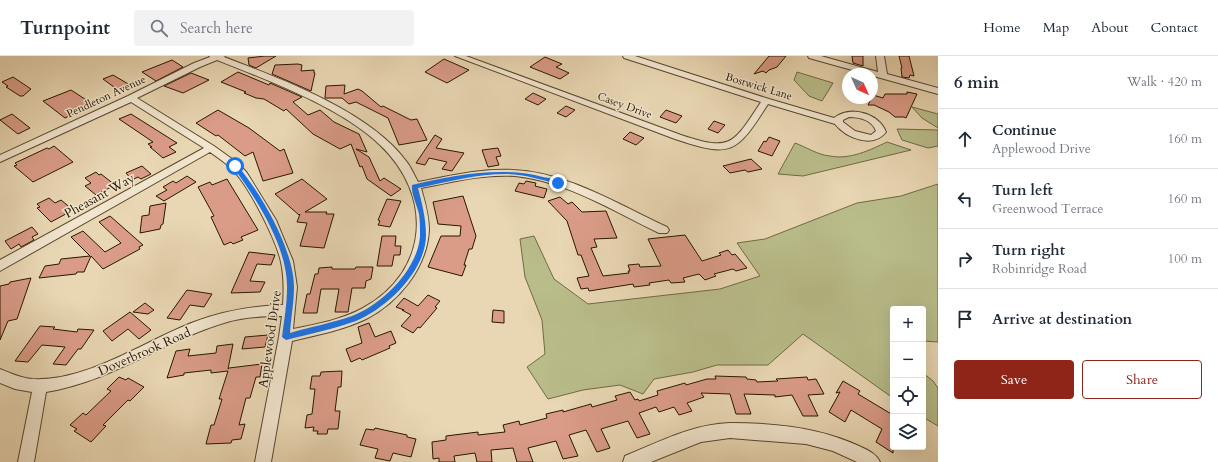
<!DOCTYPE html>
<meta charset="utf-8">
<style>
:root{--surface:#fff;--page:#f2f2f3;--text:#1f2937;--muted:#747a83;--line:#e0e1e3;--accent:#8f2418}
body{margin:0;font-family:Cardo,serif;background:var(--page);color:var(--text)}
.controls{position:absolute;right:12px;bottom:12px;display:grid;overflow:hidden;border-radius:4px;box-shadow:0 4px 16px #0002}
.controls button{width:36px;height:36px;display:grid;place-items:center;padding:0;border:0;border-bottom:1px solid var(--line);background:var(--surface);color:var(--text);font:20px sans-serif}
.compass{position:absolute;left:842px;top:12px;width:36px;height:36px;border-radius:50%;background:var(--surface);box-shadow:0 4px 16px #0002;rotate:135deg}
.stop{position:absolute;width:12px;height:12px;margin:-9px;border:3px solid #1a73e8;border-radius:50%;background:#fff}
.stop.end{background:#1a73e8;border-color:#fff;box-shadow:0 1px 4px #0008}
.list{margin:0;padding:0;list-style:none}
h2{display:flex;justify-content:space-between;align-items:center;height:52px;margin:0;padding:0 16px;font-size:17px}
h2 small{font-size:13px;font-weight:400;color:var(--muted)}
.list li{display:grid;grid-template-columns:26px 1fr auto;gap:12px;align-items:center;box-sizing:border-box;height:60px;padding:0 16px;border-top:1px solid var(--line)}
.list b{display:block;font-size:15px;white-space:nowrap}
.list p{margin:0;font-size:13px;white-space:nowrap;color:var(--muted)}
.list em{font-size:13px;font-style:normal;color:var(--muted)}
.actions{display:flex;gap:8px;padding:12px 16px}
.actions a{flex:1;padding:9px 0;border:1px solid var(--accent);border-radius:4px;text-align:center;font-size:14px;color:var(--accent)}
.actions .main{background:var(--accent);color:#fff}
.icon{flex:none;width:22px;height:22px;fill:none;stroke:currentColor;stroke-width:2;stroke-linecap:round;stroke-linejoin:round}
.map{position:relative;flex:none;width:938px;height:406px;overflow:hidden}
header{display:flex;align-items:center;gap:24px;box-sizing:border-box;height:56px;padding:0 20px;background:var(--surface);border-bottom:1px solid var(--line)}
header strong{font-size:19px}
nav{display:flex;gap:22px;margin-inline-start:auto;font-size:14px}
.search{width:280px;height:36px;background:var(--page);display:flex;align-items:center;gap:10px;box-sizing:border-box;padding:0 14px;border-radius:4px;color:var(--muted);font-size:15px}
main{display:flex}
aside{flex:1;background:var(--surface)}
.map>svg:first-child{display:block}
</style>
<header>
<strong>Turnpoint</strong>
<div class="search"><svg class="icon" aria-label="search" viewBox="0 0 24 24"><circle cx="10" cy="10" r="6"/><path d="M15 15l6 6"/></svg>Search here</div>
<nav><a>Home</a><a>Map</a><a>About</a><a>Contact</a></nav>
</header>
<main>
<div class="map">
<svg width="938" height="406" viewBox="0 0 938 406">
<rect width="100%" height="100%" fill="#e9d7b3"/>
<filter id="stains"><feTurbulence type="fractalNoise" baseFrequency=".005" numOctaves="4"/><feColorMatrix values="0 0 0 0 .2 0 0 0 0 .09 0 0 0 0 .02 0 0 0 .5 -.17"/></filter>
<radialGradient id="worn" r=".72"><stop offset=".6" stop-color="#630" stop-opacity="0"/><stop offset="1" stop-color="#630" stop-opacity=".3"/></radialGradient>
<!-- green -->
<path fill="#b9bd8a" stroke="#706a45" d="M797 16 833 27 822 45 809 40 794 24Z
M912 51 938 58V72L922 62Z
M897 73 938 74V90L928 92 902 84Z
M887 86 911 94 803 120 778 118 795 87C806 91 818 99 830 100 850 104 870 94 887 86Z
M938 128V286L923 285V253H893V342L803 278 768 309H717L693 316 654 323 643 338 620 329 583 334 548 343 527 311 545 298 542 264 525 221 520 183 534 180 554 223 588 248 720 233 760 220 737 187 765 183 857 147 901 140Z
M923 317 933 325 938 332V370L923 361Z"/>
<!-- building -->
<path fill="#da9c87" stroke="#281700" d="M265 0H276L256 12 249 9 248 2Z
M769 0H786L777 11 769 14 766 17 763 15 754 18Z
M852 0H863V10L853 7Z
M899 0H909L914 20 910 19 909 22 902 21 901 12H902Z
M545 1 562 8 556 11 569 17 560 23 530 11Z
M444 3 469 14 447 27 425 16Z
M172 4 183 11 156 25 142 16Z
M298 8 302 9 301 15 314 14V17H315L311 35 272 18 275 9Z
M238 16 269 29 270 27 302 41 293 46 308 59 320 54 334 66 359 78 367 96 356 93 369 101 380 125 384 122 401 133 391 140 367 123 362 110 360 111 351 88 340 93 313 78 286 53 284 55 264 43 256 42 244 37 246 36 221 26Z
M191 17 209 24 183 37 164 30Z
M113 19 130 29 118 34 103 23Z
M13 21 31 33 23 40H20L6 31 8 30 2 26Z
M345 29 344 38 358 33 362 35 381 51 383 50 411 64 417 63 427 84 399 89 388 62 356 46 349 48 342 42H325L326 30Z
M71 34 94 49 65 62 43 45Z
M907 36 917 38 906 62 904 61H895L889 56 874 49H868L873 39 883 42 885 38H907Z
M533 37 546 43 538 49 525 43Z
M566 50 575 54 566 61 557 57Z
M218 54 249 72 280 95 284 93 293 117 263 125 253 96 245 100 218 79 216 80 196 67Z
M666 54 682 60 676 67 660 61Z
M12 58 30 72 18 78 0 64Z
M131 58 177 87 169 91 176 96 163 102 150 91H152L148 88 153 86 119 63Z
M714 65 725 69 718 77 708 73Z
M630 76 644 82 636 89 623 83Z
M435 79 442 83 436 92 464 97 452 115 442 113 447 106 429 102 425 109 416 107Z
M769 81 780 85 772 100 758 95 764 85 766 86Z
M54 90 73 106 33 126 14 110 17 109 15 107 47 92 49 93Z
M498 92 501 100 496 101 499 109 488 111 482 94Z
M751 103 762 113 748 116 745 114 730 117 723 110Z
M142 110 151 118 141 123 138 121 132 124 126 117Z
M96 116 99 119 101 118 115 129 96 139 85 130 91 127 85 122Z
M187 120 196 126 164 145 156 140 167 134 163 131 173 125 176 127Z
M227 123 258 174 241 181 243 184 233 188 231 186 224 189 211 161 214 160 198 131 210 126 212 129Z
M302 123 327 143 305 156H327L326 158H334L324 192 300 190 307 167 297 166 300 158 299 159 275 138Z
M526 125 536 127 535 130 547 133 544 142 515 135 519 127 524 128Z
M463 140 476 180 472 193H469L464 209H466L462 220 428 211 441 180H460L461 170 438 168 433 146Z
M560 141 568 148 572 146 582 156 606 155 617 182 594 183 597 191 591 192 603 220 629 217 628 215H630L628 209 639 208 640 211 661 210 648 183 685 179 702 205 721 199 719 197 728 194 732 199 735 198 747 212 736 215 733 213 714 218 716 220 705 224 699 218 683 222 685 226 671 227 669 224 649 227 650 229 634 231 633 228 589 235 588 232 581 233 577 222 589 220 581 199H578L567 165 548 145Z
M49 142 55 147 61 144 73 154 51 166 37 152 40 151 37 148Z
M387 143 401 145 390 171 378 169 380 165 378 164Z
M166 147 163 168 161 169 160 173 140 177 142 160 149 159 150 150Z
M110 160 143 189 139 191 140 193 103 213 91 200 84 216H77L76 218 39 222 45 210 59 208 61 203 90 200 71 181 83 175 105 196 121 187 99 166Z
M32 171 38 178 32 181 34 184 21 191 19 188 11 193 5 185Z
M382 180H396L395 190H401L400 199H394L392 210H377Z
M249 196 275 199 271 209 257 208 250 225 265 226 260 236 231 237Z
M332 211V213H355L356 211H373L371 223 366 225 365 232H352L348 256H335L339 233H321L317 257H303L307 238H310L315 218H318L319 212Z
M31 222 17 263 8 265 0 284V230L9 228 10 226Z
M187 234 212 238 204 251 190 249 180 264 167 262Z
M428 239 440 245 435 251 437 252 420 272 418 271 413 277 401 270 411 259 402 254H404L396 251 404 242 418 250Z
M145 247 154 254 148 258 133 256Z
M493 254 504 255V267L492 266Z
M130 256 151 274 139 283 128 273 112 285 103 275Z
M369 267 375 281 391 275 396 287 389 290 390 292 362 304 360 302 351 306 346 293 362 287 358 271Z
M40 270 55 271 53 273 77 276 78 273 94 274 81 293H78L66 309 53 308 65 291 42 289 28 306 15 305Z
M268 279 265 291 242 293 245 281Z
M233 288 228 313 229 312 262 308 260 321H256L250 342H246L239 369 245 368 241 383 232 384 231 387 206 388 211 369H214L222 343H219L228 315 211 317V314L184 317V319L167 322 176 295 190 293 188 300 216 297 217 290Z
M342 315 341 331H338L335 355H340L338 373H328L327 378H317L318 375H313L314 371 305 372 307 359 312 358 315 333H310L312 320H320L321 316Z
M715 320 746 321 747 323 756 324 757 326 778 325 776 323 807 321 808 324 816 323 824 338 808 339 818 360H803L792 339 775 341V339L744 338 751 358H736L730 338 701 337 704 341 687 347 692 355 679 359 674 351 659 356 656 351 639 357 650 378 637 382 628 365 601 373 610 392 597 396 586 374 569 379 578 400 563 403 556 385 528 392 533 406H517L513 392 491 394 492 406H477L475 397 454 400 455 406H439V402L433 403 432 386 446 384V380L478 376V379L505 376 503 369 519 365 520 369 547 362 546 358 563 354V356L591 348 592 351 617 344 615 340 630 336 635 344 638 343 639 345 658 339 657 335 685 327 686 329 707 323H716Z
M119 321 126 324 128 322 144 331 130 345 128 344 103 369 106 370 91 386 74 375 77 373 70 369 83 357 86 359 111 335 107 333Z
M843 325 860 335 858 338 893 359V397L876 386 882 373 851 354 845 366 829 356 840 336 836 337Z
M375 372 407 379V381L416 383 411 401 393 397 390 405 375 402 378 393 360 389 366 373 374 374Z"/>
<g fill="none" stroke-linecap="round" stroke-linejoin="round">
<defs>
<path id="minor" d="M209 0H225L224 1C281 23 369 55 406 105 411 111 414 119 418 126 449 120 481 112 513 114 567 116 619 149 667 171L669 174 667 177H659C613 155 566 125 515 120 483 118 452 126 421 132 425 146 429 159 429 174 427 212 398 247 366 263 343 274 317 279 292 285L271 406H255L279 281 282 260C263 260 245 261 227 266 165 284 111 326 46 336L34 406H18L32 336 15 333 0 327V313C10 317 21 322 32 323 87 326 144 285 194 266 223 255 251 250 283 249 284 234 284 220 281 206 276 183 249 130 232 113 226 107 218 102 210 96L0 215V204L204 92 131 46 0 106V99L128 40 194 7 210 1ZM217 4C267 24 341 51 380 89 433 139 430 215 363 252 341 264 317 268 293 273L297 231 293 205 276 164 247 117 239 108 214 90 137 42 200 11Z
M455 0H466L681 79C732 96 733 88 761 46L624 2 623 0H635L769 43 834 62C850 49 879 57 886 76 873 93 846 82 835 68L768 48C736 98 732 102 675 83ZM849 61C860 61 872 64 876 75L871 79 855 75 843 66V64Z
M808 0H821L878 16 876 0H884L887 18 938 32V38L809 2Z
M730 367C773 367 819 371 859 390 867 394 876 397 880 406H857L833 395 806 388 730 382 701 386 651 406H623L625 400C659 386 693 368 730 367Z"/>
</defs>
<!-- minor casing -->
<use href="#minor" stroke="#58472d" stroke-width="2"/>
<!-- minor -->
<use href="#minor" fill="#f1e5ce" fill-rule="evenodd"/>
</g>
<!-- route -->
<path fill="#1a73e8" d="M233 109H237C261 137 294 194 294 231 294 246 291 262 290 277 310 271 332 267 352 260 382 249 418 213 420 180 420 173 420 165 419 158 417 149 411 138 412 129 452 119 504 110 543 121 549 122 556 123 561 127L558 128C541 124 524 118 506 118 477 118 447 126 418 132 422 147 426 163 426 179 426 215 387 252 356 265 334 273 309 278 286 284L282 281C284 265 287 248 287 232 288 192 256 141 232 110Z"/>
<g text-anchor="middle" stroke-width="3" stroke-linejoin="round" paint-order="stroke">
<!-- far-street labels -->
<g font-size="11" fill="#281700" stroke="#f1e5ce">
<text transform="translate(759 30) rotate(17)" y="4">Bostwick Lane</text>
<text transform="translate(106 40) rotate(-25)" y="4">Pendleton Avenue</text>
<text transform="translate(625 49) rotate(20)" y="4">Casey Drive</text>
</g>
<!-- street labels -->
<g font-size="13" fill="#281700" stroke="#f1e5ce">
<text transform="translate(99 139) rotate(-29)" y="5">Pheasant Way</text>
<text transform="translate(269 283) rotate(-82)" y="5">Applewood Drive</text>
<text transform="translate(144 295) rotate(-24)" y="5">Doverbrook Road</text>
</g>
</g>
<rect width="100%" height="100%" filter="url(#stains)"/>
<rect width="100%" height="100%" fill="url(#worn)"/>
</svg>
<div class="controls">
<button>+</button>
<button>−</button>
<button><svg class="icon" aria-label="locate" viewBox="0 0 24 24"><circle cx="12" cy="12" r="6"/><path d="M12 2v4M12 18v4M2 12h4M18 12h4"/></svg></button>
<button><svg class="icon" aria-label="layers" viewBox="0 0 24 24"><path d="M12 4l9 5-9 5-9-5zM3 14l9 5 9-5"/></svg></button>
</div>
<svg class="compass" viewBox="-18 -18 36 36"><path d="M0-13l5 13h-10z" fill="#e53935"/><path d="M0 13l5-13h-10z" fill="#747a83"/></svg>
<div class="stop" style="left:235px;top:110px"></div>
<div class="stop end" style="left:558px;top:127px"></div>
</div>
<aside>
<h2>6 min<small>Walk · 420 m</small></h2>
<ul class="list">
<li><svg class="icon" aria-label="ahead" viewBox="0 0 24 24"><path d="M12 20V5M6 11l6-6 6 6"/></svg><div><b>Continue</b><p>Applewood Drive</p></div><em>160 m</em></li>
<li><svg class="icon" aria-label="left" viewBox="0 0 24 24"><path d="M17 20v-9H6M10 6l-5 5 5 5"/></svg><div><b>Turn left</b><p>Greenwood Terrace</p></div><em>160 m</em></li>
<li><svg class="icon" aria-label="right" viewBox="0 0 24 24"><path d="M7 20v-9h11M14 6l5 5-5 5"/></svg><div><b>Turn right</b><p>Robinridge Road</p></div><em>100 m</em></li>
<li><svg class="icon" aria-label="arrive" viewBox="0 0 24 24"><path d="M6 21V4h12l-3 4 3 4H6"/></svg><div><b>Arrive at destination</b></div></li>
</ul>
<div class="actions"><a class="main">Save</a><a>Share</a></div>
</aside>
</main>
